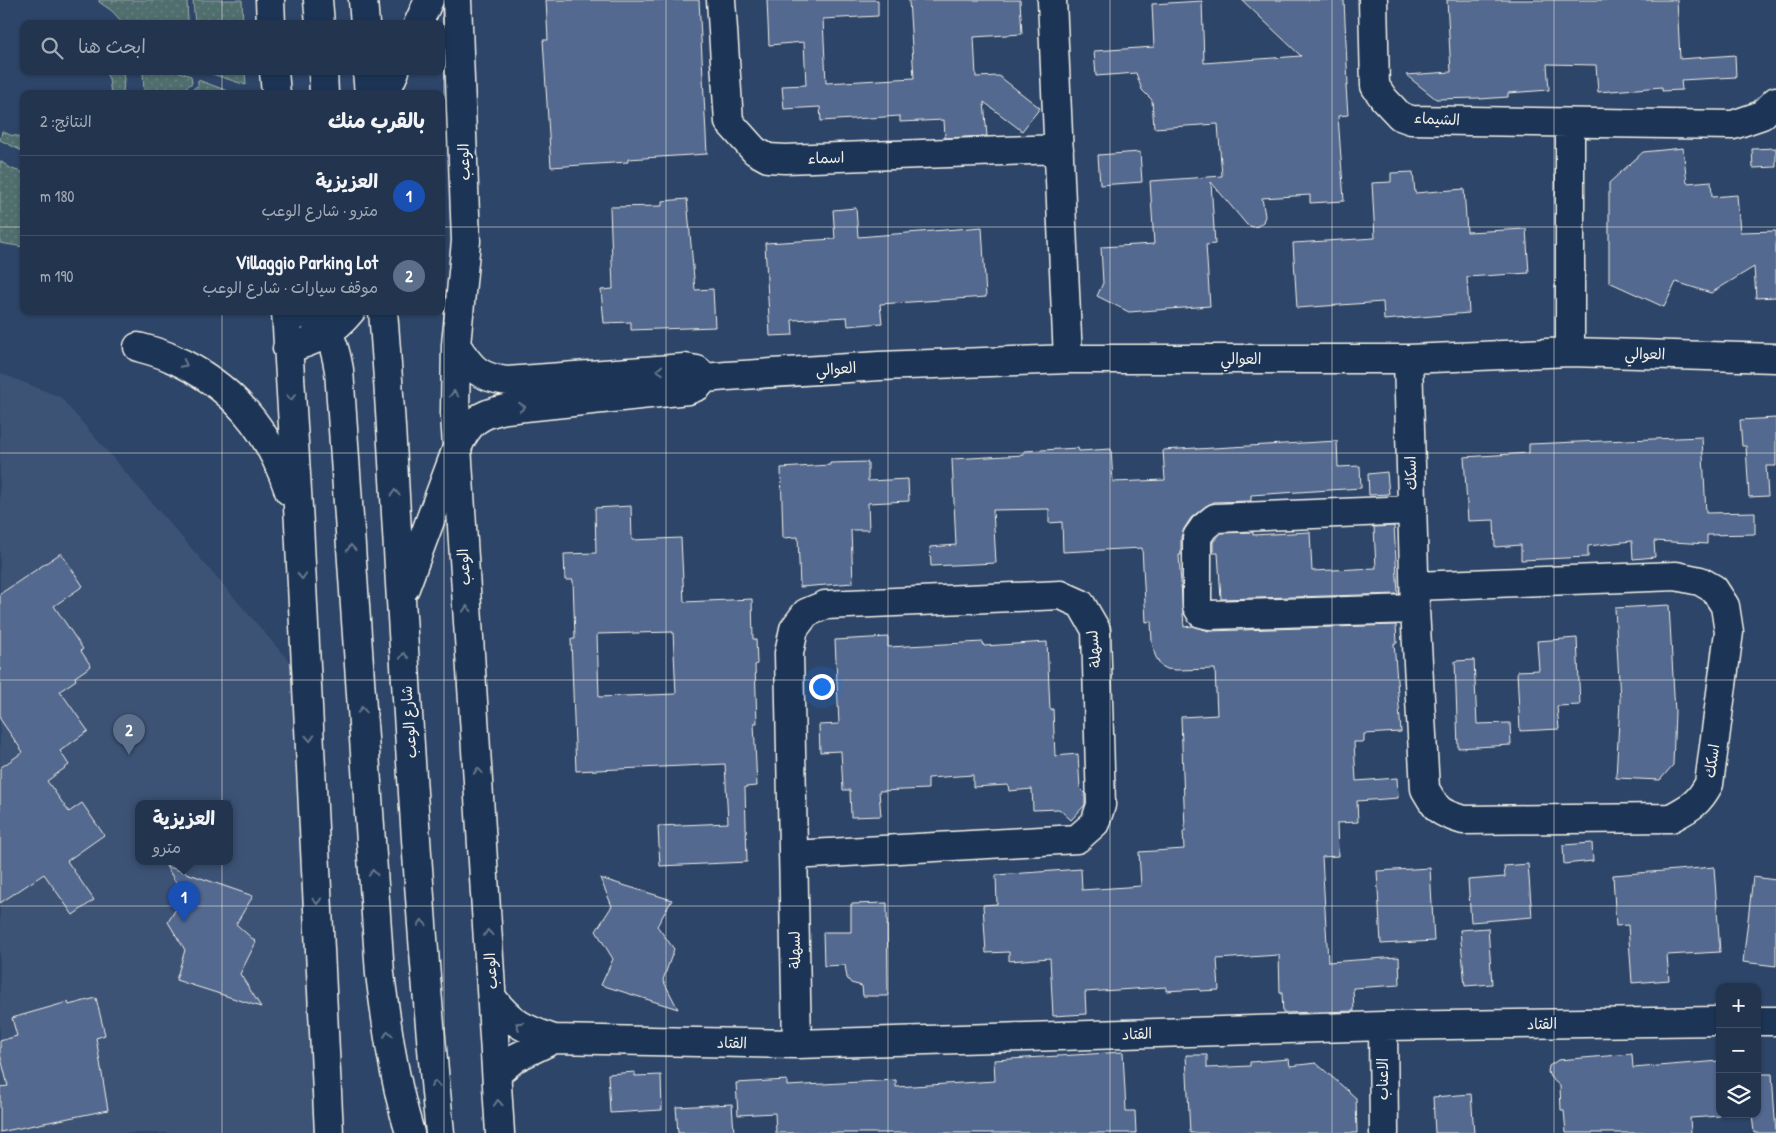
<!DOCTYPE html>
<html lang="ar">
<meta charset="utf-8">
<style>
:root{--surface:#22344e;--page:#2e3f58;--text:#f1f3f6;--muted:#a2aab6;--line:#3f4f66;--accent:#8abfa5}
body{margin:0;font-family:"Patrick Hand","Playpen Sans Arabic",sans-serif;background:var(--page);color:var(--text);direction:rtl}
.controls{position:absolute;right:15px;bottom:15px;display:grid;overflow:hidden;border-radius:10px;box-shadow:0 1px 4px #0004}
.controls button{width:45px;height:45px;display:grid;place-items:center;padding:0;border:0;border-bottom:1px solid var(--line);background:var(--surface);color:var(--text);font:25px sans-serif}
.you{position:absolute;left:821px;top:686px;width:18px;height:18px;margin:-12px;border:4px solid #fff;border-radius:50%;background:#1a73e8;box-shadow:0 0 0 8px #1a73e833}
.badge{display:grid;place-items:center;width:32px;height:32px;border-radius:50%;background:var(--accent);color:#fff;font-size:16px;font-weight:700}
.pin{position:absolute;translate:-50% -41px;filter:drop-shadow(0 1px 2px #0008)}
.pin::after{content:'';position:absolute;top:26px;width:18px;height:15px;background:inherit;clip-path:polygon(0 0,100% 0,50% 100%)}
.popup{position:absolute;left:135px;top:800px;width:98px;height:65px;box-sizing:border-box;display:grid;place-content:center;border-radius:10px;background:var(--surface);filter:drop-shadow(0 1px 4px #0005);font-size:16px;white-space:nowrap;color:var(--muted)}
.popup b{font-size:19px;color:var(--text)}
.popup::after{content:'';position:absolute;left:50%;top:100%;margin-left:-10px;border:10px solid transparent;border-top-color:var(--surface)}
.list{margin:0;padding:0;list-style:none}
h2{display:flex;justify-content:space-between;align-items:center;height:65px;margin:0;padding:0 20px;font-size:21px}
h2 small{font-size:16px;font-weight:400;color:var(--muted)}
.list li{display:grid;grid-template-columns:32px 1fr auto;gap:15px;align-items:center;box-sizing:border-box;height:80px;padding:0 20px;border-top:1px solid var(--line)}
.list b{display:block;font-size:19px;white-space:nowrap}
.list p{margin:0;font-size:16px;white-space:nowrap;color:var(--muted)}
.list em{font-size:16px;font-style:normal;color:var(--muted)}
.icon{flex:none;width:28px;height:28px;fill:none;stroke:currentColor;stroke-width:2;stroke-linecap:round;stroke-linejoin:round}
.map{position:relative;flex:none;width:1776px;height:1133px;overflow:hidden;direction:ltr}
.search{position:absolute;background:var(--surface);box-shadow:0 1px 4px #0004;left:20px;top:20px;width:425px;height:55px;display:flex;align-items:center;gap:12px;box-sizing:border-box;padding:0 18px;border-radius:10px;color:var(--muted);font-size:19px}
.panel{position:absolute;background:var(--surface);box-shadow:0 1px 4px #0004;left:20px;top:90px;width:425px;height:225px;border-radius:10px;direction:rtl}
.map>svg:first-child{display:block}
</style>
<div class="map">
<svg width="1776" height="1133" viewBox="0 0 1776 1133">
<defs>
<pattern id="grass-dots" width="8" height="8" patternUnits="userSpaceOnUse" patternTransform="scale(1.25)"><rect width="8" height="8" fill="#4f6e6d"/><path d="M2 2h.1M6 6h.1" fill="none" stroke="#698382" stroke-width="1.8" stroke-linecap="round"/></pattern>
</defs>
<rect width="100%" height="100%" fill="#2d4568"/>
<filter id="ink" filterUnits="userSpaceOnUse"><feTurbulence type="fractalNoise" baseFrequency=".02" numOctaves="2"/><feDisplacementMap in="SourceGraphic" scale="10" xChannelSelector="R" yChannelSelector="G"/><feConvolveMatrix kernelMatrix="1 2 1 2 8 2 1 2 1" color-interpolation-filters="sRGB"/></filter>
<g filter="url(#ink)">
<!-- built -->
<path fill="#3c5376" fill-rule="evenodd" d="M0 373 60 397 303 677 317 1133H0ZM139 803H229V861H139Z"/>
<!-- grass -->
<path fill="url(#grass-dots)" stroke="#a2b0aa" d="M99 0H187L188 24H124L112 11 99 2Z
M193 0H242L243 24H195Z
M105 71H123L124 79 123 94H111L109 79Z
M143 71H177L191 76 192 83 178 94H144Z
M213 71H245L246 85 209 73Z
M198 80 236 94H187L198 85Z
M2 131 10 135 24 137V152L0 140Z
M0 161 12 169 24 173V247L0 243Z"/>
<!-- building -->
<path fill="#536990" stroke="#f4f1e8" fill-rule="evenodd" d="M546 0H699L707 154 628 159V162L551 167 543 40H548Z
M767 0H878V16L823 19 826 83 914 78 909 0H1020L1022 34 974 37 976 77 999 76 1040 108 1022 131 984 102 987 136 945 138 944 120 900 122V116L821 121 820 107 784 109 782 86 806 85 804 42 769 45Z
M1242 0H1344L1348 86H1346L1348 115 1338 116 1344 201 1310 203V195L1262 198 1265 216 1263 222 1258 226 1253 227 1247 225 1211 182 1215 244 1206 245 1210 306 1129 312 1097 296 1103 283 1101 247 1154 244 1150 181 1222 176 1218 124 1154 128 1152 100 1142 90 1136 73 1096 76 1094 51 1154 47 1152 4 1202 1 1204 63 1301 56Z
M1447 0H1677L1680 59 1735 55 1736 77 1681 80 1682 90 1662 91V87L1598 92 1596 65 1547 64 1549 90 1508 93V97L1480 99V98L1436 99 1406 75 1451 72Z
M1683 148 1687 183 1711 181 1712 197 1737 195 1740 232 1776 231V297L1756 298 1754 267 1711 293 1676 282 1664 307 1609 282V183L1643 152Z
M1776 148V167L1753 168 1752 149Z
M1140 152 1142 182 1100 185 1098 155Z
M1413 172 1415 193 1464 189 1467 232 1526 229 1529 273 1467 277 1469 313 1384 320 1383 302 1297 308 1293 243 1375 238 1372 183 1391 182V173Z
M687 199 695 290 713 289 715 327 631 330V322L604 323 601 290 613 289 610 207 662 206V201Z
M856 208 858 237 982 227 986 297 880 304 882 323 848 326 847 317 792 320 793 335 770 336 765 243 835 239 833 210Z
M1776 418V466H1766L1768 496 1749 497 1746 446H1742L1740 420Z
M1702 437 1706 513 1755 512V534L1707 535V544L1654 541 1655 557 1633 559 1632 541 1588 546V557L1521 560V545L1495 547 1494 520 1468 521 1464 457 1529 453V444Z
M1337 441 1338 467 1360 466 1361 488 1251 495V501L1214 502 1206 506 1191 518 1184 529 1181 537V555H1179L1184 627 1193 626 1209 631 1396 625 1397 643H1394L1401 732 1364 734V742H1354L1356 781 1397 778 1398 798 1357 801 1358 822 1337 823 1338 856 1322 857 1328 962 1399 957 1400 985 1353 988 1354 1011 1283 1013 1282 993H1280L1279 955 1217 959 1219 990 1200 991V989L1166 991V987L1085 992 1086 1014 1053 1016 1050 958 1009 961V952L986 953 983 905 997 904 996 875 1081 869 1082 890 1141 886 1139 852 1184 849 1183 831H1185L1181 717 1217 715 1215 669 1176 670 1167 669 1160 665 1155 655 1152 642 1151 621 1146 622 1142 548 1063 552 1062 522 1049 523V509L993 510 996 563 931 566 930 547 956 545 952 459 1024 455V451L1078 448 1079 451 1111 449 1113 482 1165 480 1163 450 1196 448V449Z
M868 462V481L908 479 909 501 868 503 869 530H851L853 583 800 587 798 537 783 538 781 468 830 465V463Z
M1387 472 1389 494 1369 495 1368 474Z
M631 506 632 540 681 538 684 602 752 599 753 639H756L757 664 755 665 757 723H754L757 786 745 787 747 862 660 866 658 826 728 823 725 764 576 771 571 639H575L573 580H565L564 554 596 553 595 508ZM673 632 676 694 599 697 597 634Z
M1394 526 1398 594 1221 599 1218 553H1213V542L1221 533 1253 532V535L1310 532 1312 571 1376 568 1374 527Z
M61 553 83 586 54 606 83 649 81 651 91 666 75 677 76 680 60 691 88 731 60 751 69 765 47 781 69 812 82 803 104 835 67 861 94 900 73 915 44 874 0 903V768L23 752 0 719V594Z
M1669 605 1675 712 1673 765 1660 780 1616 778 1620 700 1615 608Z
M888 637V647L983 642 984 646 1047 642 1050 709H1053L1055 756 1078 754 1080 788 1085 793V805L1071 820 1059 809 1033 810 1032 789 1009 791 1008 785 973 787V775L928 778V789L879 791 881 816 851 817 850 790H843L841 751 820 752 819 725 839 724 835 640Z
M1577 638 1580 705 1557 706 1559 729 1520 731 1517 671 1539 670 1537 641Z
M1474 660 1477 724 1510 723 1511 745 1458 748 1455 661Z
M1592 843 1593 861 1564 864 1563 845Z
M1528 864 1532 917 1471 922 1468 880 1505 877 1504 866Z
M166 866 253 896 236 924 256 942 240 974 261 1007 176 980 185 950 168 922 184 896Z
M1714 867 1720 952 1667 955 1669 980 1632 983 1628 925 1616 926 1613 875Z
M1430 868 1434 941 1381 944 1377 871Z
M1753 877 1776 880V966L1743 962Z
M600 878 672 900 657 926 674 949 663 980 678 1009 601 985 613 959 596 931 612 906Z
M887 903 888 996H863L862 986 851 983 847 978 845 965 824 966 823 932H851V904Z
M1488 928 1492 984 1465 986 1460 930Z
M96 998 105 1035 96 1038 108 1110 0 1132V1087L8 1086 0 1054V1041L17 1036 12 1018 68 1002 69 1005Z
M1123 1052 1126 1111H1135L1136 1133H776L775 1113 738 1115 736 1083 787 1080V1086L896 1080V1087L995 1081 994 1060Z
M1632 1054 1633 1068 1720 1061V1116L1690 1118 1691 1133H1566L1564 1110H1561L1560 1086 1550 1077 1548 1072 1549 1066 1558 1060Z
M1186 1055H1207V1068L1250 1066V1062L1289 1059 1290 1066 1316 1063 1356 1098 1357 1133H1190Z
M635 1072V1076L661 1075 662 1110 610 1113 608 1074Z
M1757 1074H1772L1776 1133H1754L1752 1114H1757Z
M1471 1094 1474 1133H1435L1433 1097Z
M732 1104 734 1133H678L676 1107Z"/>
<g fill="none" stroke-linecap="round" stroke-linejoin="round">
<defs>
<path id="minor" d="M457 0 466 241 456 345 455 414 500 1133
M721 0 729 122 755 151 768 158 785 159 1059 149
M1052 0 1068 359
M1373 0 1375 86 1384 99 1400 116 1411 120 1733 125 1762 115 1776 101
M1570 123V352
M456 345C471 368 478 377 507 381L685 368 697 370 705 378
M1408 359 1415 609 1425 789C1438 811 1438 812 1463 820L1671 818C1691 807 1698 804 1709 784L1729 632 1725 606 1714 589 1700 581 1676 576 1415 586
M457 448C468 423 478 414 506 409L688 390 698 386 705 378 727 376 879 366 1068 359H1408L1570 352 1776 358
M1413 510 1215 518 1204 527 1197 537V606L1201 613 1209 615 1415 609
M793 855 1077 839 1095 823 1101 805 1096 630 1081 604 1061 595 825 605 806 613 794 629 789 653 797 1044
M493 999C512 1024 525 1029 554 1039L797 1044 1383 1026 1720 1021
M1757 1021H1776
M1383 1026 1384 1133
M497 1073 515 1058 554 1039"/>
<path id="major" d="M270 0 271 24
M318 0 320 24
M363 0 365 24
M418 24 429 0
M274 71 276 94
M323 71 324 94
M367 71 369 94
M385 94 395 71
M286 311 299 524 329 1133
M298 311C328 321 334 341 339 370L380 974C387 1028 394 1081 410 1133
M383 311C391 408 395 504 401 600 412 778 422 956 440 1133
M138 347C149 350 161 353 171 358 232 385 268 428 289 491
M287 348C314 343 334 332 351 311
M405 588 457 448"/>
</defs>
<!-- minor casing -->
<use href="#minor" stroke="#f4f1e8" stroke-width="31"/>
<!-- major casing -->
<use href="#major" stroke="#f4f1e8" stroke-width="31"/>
<!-- minor -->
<use href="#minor" stroke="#1d3557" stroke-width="28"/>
<!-- major -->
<use href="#major" stroke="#1d3557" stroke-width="28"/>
</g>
<!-- one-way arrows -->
<defs><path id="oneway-chevron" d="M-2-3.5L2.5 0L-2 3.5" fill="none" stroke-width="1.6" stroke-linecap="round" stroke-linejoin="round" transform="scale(1.25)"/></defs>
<g stroke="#68778a">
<use href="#oneway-chevron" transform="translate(184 364) rotate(27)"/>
<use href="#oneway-chevron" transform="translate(660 370) rotate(176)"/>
<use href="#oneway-chevron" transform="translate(454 394) rotate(-90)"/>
<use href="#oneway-chevron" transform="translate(291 397) rotate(86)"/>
<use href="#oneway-chevron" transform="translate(522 407) rotate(-5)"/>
<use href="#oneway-chevron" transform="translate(395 493) rotate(-93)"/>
<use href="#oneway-chevron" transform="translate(351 548) rotate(-94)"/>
<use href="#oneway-chevron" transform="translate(302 576) rotate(87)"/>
<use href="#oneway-chevron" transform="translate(467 609) rotate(-94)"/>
<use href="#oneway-chevron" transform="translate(404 656) rotate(-94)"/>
<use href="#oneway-chevron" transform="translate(362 710) rotate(-94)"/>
<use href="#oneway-chevron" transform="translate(310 738) rotate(87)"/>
<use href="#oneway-chevron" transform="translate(478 771) rotate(-94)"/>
<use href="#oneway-chevron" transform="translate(373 873) rotate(-94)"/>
<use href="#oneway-chevron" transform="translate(317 901) rotate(87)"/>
<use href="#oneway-chevron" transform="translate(422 923) rotate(-94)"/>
<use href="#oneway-chevron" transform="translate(488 933) rotate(-94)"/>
<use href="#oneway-chevron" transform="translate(519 1025) rotate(-147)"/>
<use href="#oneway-chevron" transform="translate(388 1034) rotate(-97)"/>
<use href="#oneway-chevron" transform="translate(435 1084) rotate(-96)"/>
<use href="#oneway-chevron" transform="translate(498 1103) rotate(-93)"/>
</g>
</g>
<!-- grid -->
<path fill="none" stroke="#f4f1e8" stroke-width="1" stroke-opacity="0.55" d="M222 0V24M444 0V1133M666 0V1133M888 0V1133M1110 0V1133M1332 0V1133M1554 0V1133M222 71V94M0 227H24M441 227H1776M222 311V1133M0 453H1776M0 680H1776M0 906H1776"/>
<g text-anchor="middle" stroke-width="4" stroke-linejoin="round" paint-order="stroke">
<!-- street labels -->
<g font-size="15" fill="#f4f1e8" stroke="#1d3557">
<text transform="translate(1437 119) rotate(3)" y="5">الشيماء</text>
<text transform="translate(826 158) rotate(-2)" y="5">اسماء</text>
<text transform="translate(464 162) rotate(-92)" y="5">الوعب</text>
<text transform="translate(1645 354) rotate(1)" y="5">العوالي</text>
<text x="1241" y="364">العوالي</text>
<text transform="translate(836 369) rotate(-4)" y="5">العوالي</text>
<text transform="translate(1411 473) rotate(-92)" y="5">اسكك</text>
<text transform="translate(464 567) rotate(-94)" y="5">الوعب</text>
<text transform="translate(1094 649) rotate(-96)" y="5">لسهلة</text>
<text transform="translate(409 722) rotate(-94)" y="5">شارع الوعب</text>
<text transform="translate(1712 761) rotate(-82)" y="5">اسكك</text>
<text transform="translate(795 950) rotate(-91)" y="5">لسهلة</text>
<text transform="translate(491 971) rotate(-94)" y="5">الوعب</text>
<text transform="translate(1542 1024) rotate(-1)" y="5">القتاد</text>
<text transform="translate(1137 1034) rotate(-2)" y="5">القتاد</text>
<text transform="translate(732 1043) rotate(1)" y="5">القتاد</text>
<text transform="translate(1383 1079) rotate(-90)" y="5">الاعناب</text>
</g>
</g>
</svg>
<div class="controls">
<button>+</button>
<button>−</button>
<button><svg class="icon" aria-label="layers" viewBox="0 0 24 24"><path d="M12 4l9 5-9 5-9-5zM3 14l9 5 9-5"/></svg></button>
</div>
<div class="you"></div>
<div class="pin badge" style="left:184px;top:922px;background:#1a4fb4">1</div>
<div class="popup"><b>العزيزية</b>مترو</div>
<div class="pin badge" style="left:129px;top:755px;background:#5c6f8a">2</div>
<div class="search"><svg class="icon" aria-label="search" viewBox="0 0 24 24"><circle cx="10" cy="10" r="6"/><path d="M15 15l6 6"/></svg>ابحث هنا</div>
<section class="panel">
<h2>بالقرب منك<small>النتائج: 2</small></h2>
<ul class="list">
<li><span class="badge" style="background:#1a4fb4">1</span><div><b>العزيزية</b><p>مترو · شارع الوعب</p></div><em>180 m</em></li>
<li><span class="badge" style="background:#5c6f8a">2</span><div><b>Villaggio Parking Lot</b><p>موقف سيارات · شارع الوعب</p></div><em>190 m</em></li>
</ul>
</section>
</div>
